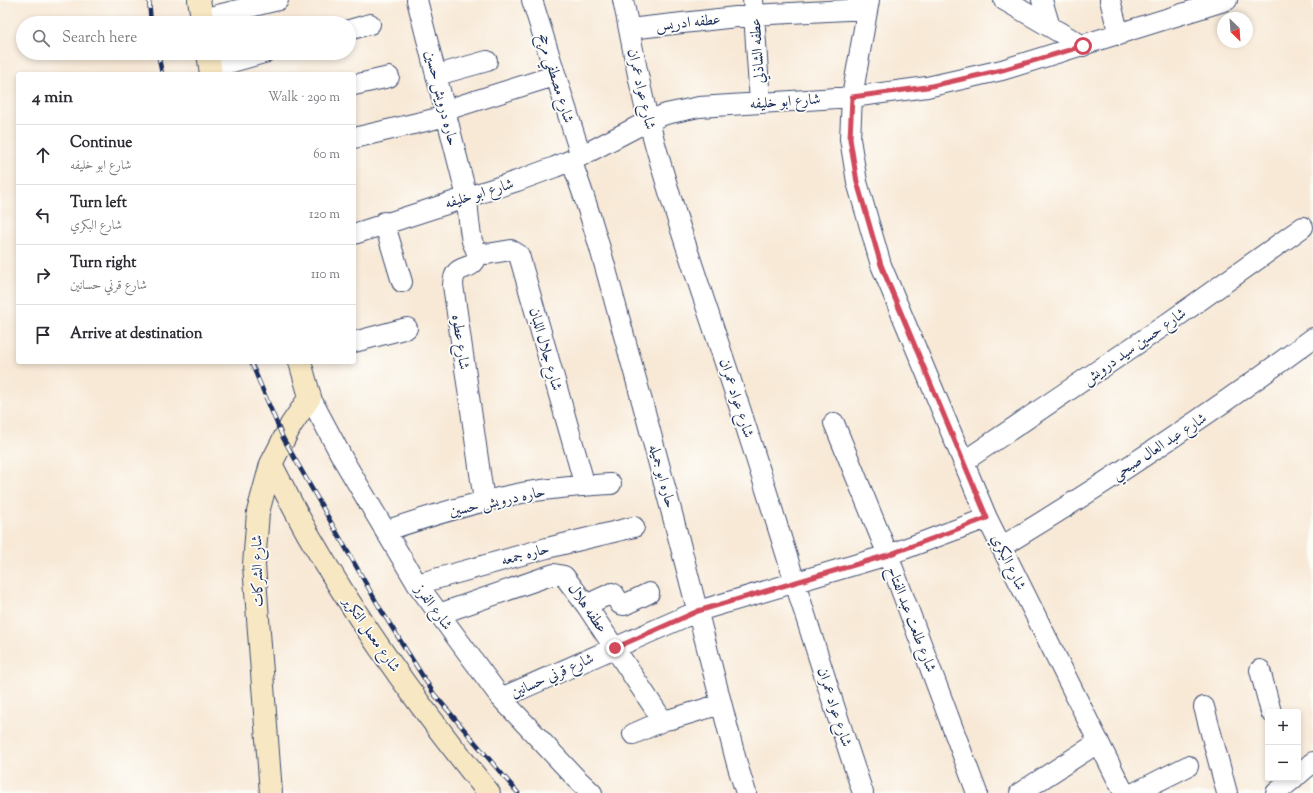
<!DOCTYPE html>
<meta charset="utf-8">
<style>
:root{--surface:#fff;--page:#f2f2f3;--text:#2b2b33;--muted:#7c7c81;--line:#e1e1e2}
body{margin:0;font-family:"Sorts Mill Goudy",Amiri,serif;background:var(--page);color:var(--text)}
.controls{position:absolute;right:12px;bottom:12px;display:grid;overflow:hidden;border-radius:4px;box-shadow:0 2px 6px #0003}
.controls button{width:36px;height:36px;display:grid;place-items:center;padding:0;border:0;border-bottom:1px solid var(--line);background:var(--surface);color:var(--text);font:20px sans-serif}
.compass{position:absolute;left:1217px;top:12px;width:36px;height:36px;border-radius:50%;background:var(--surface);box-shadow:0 2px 6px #0003;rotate:155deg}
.stop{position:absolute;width:12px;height:12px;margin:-9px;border:3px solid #d1495b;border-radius:50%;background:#fff}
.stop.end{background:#d1495b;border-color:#fff;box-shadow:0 1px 4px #0008}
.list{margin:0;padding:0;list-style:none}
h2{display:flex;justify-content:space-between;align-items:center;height:52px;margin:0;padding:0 16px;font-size:17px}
h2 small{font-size:13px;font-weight:400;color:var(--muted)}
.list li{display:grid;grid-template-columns:26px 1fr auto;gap:12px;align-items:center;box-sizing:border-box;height:60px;padding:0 16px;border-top:1px solid var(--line)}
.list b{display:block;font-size:15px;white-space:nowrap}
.list p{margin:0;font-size:13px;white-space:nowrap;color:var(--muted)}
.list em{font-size:13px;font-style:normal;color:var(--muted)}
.icon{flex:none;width:22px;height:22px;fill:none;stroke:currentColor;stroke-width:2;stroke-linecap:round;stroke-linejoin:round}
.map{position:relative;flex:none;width:1313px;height:793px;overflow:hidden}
.search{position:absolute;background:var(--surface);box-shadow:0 2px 6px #0003;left:16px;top:16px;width:340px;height:44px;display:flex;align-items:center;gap:10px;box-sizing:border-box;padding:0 14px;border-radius:22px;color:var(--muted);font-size:15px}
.panel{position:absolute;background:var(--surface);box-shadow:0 2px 6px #0003;left:16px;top:72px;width:340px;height:292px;border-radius:4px}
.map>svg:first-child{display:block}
</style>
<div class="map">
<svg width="1313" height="793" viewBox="0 0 1313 793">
<rect width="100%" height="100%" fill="#fdfcf7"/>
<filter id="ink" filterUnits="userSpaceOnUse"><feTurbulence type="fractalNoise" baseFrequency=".025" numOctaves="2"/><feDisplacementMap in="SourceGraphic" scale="8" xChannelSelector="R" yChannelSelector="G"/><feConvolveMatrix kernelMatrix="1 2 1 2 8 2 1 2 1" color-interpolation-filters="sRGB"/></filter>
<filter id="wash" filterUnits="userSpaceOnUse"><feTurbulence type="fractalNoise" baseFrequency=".012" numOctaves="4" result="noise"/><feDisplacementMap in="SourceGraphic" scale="16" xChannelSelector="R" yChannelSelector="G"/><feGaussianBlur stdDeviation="0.9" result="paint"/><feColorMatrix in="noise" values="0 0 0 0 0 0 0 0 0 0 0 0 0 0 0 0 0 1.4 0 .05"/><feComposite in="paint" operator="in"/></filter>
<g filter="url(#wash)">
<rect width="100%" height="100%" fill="#f8e9d7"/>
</g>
<g filter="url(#ink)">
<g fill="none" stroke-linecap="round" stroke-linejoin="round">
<defs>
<path id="street" d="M417 0 467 197C468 212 469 227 472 241 474 247 479 252 476 259 469 273 454 262 453 285L484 501
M532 0 581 156
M623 0C632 41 638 82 649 122 676 224 713 323 745 424 785 547 821 671 863 793
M753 0 760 102
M869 0 852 97 850 139 857 182 881 265 987 518 1124 793
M1004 0 1083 46
M1042 0 1050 27
M1110 0 1119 35
M202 19 278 0
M629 29 754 15 866 9
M349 30 370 24
M210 68 264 53
M437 75 487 61
M354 85 389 77
M446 110 554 76
M354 138 447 116
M571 160C597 229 614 301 634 372 670 502 703 633 737 764L746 793
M384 222 402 282
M354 234 517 181 555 167 581 156 648 121 666 114 699 107 852 97 927 87 1002 70 1227 0
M477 251 487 254 511 250 519 255 585 486
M354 342 407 328
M310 397 344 461 417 584 501 698 575 777 592 793
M834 423 888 555 977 793
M963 462 1168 323 1303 227
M385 531C429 516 472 503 517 494 548 488 580 486 611 484
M1001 547C1108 482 1212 413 1313 338
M417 584 547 548 634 527
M586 605 612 593 614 594 620 604 624 605 649 593
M439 614 554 574 564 576 586 605 661 718 665 720 671 719 721 704
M1260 670 1271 712
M501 698 698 611 888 555 987 518
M1204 707 1227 793
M633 734 665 720
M1298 775 1313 762
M1020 793 1099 742
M1134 793 1188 766
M1276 793 1294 778"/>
<path id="secondary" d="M199 0 203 23
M208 53 211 74
M271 464C283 487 295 511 308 534 360 625 423 712 489 793
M271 793 254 565 258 512 271 464 291 425 310 397 300 362"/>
</defs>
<!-- street casing -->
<use href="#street" stroke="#3c4b70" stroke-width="22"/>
<!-- secondary casing -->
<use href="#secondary" stroke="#3c4b70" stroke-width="24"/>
<!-- street -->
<use href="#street" stroke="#fff" stroke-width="20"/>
<!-- secondary -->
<use href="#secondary" stroke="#f7e8c3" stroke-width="22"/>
<defs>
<path id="rail" d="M149 0 151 23
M158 53 162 74
M251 362 283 438 381 610 434 694 518 793"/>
</defs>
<!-- rail casing -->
<use href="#rail" stroke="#1b2f5e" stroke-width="4.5"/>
<!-- rail -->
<use href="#rail" stroke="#fdfcf7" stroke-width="3" stroke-dasharray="9" stroke-linecap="butt"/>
</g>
</g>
<g fill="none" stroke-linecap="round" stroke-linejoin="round" filter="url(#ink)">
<!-- route -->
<path stroke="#d1495b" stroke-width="5" d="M615 648 698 611 888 555 987 518 881 265 857 182 850 139 852 97 927 87 1002 70 1083 46"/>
</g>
<g text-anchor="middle" stroke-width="3.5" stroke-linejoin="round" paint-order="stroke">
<!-- street labels -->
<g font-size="15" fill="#1b2f5e" stroke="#fdfcf7">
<text transform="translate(688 22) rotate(-6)" y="5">عطفه ادريس</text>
<text transform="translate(757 51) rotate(-94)" y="5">عطفه الشاذلي</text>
<text transform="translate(556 78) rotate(73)" y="5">شارع مصطفي مرجح</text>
<text transform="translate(642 89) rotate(77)" y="5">شارع عواد عمران</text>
<text transform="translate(442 98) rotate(76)" y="5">حاره درويش حسين</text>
<text transform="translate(785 101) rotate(-4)" y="5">شارع ابو خليفه</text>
<text transform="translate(479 193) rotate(-17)" y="5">شارع ابو خليفه</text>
<text transform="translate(461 342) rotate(82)" y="5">شارع عطوه</text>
<text transform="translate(1134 346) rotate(-35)" y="5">شارع حسين سيد درويش</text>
<text transform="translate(546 349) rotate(74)" y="5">شارع جلال اللبان</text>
<text transform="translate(737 398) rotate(72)" y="5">شارع عواد عمران</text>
<text transform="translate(1159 446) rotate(-33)" y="5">شارع عبد العال صبحي</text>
<text transform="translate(663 476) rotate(75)" y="5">حاره ابو جميله</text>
<text transform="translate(497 501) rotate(-12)" y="5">حاره درويش حسين</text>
<text transform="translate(525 554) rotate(-15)" y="5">حاره جمعه</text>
<text transform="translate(1009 562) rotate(64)" y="5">شارع البكري</text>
<text transform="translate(257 571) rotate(-91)" y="5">شارع الشركات</text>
<text transform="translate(434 607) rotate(54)" y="5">شارع الفرز</text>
<text transform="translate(588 608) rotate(55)" y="5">عطفه هلال</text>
<text transform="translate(912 619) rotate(69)" y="5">شارع طلعت عبد الفتاح</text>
<text transform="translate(372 634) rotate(55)" y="5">شارع معمل التكرير</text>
<text transform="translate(552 675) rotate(-24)" y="5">شارع قرني حسانين</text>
<text transform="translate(835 707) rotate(72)" y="5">شارع عواد عمران</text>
</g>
</g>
</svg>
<div class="controls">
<button>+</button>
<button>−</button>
</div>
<svg class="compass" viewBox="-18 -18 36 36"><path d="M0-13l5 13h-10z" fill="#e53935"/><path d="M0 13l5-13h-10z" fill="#7c7c81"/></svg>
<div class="stop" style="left:1083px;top:46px"></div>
<div class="stop end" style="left:615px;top:648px"></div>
<div class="search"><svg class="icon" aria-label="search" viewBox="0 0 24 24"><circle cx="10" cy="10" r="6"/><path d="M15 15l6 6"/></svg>Search here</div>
<section class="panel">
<h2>4 min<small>Walk · 290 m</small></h2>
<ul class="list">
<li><svg class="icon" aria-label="ahead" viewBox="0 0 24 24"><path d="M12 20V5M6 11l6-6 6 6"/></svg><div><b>Continue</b><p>شارع ابو خليفه</p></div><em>60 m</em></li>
<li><svg class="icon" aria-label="left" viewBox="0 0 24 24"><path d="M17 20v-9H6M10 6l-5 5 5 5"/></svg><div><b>Turn left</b><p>شارع البكري</p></div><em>120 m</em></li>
<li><svg class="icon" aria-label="right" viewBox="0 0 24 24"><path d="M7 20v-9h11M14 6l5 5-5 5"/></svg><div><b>Turn right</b><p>شارع قرني حسانين</p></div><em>110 m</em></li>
<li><svg class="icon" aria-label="arrive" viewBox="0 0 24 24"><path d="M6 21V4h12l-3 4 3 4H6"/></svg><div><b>Arrive at destination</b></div></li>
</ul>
</section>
</div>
